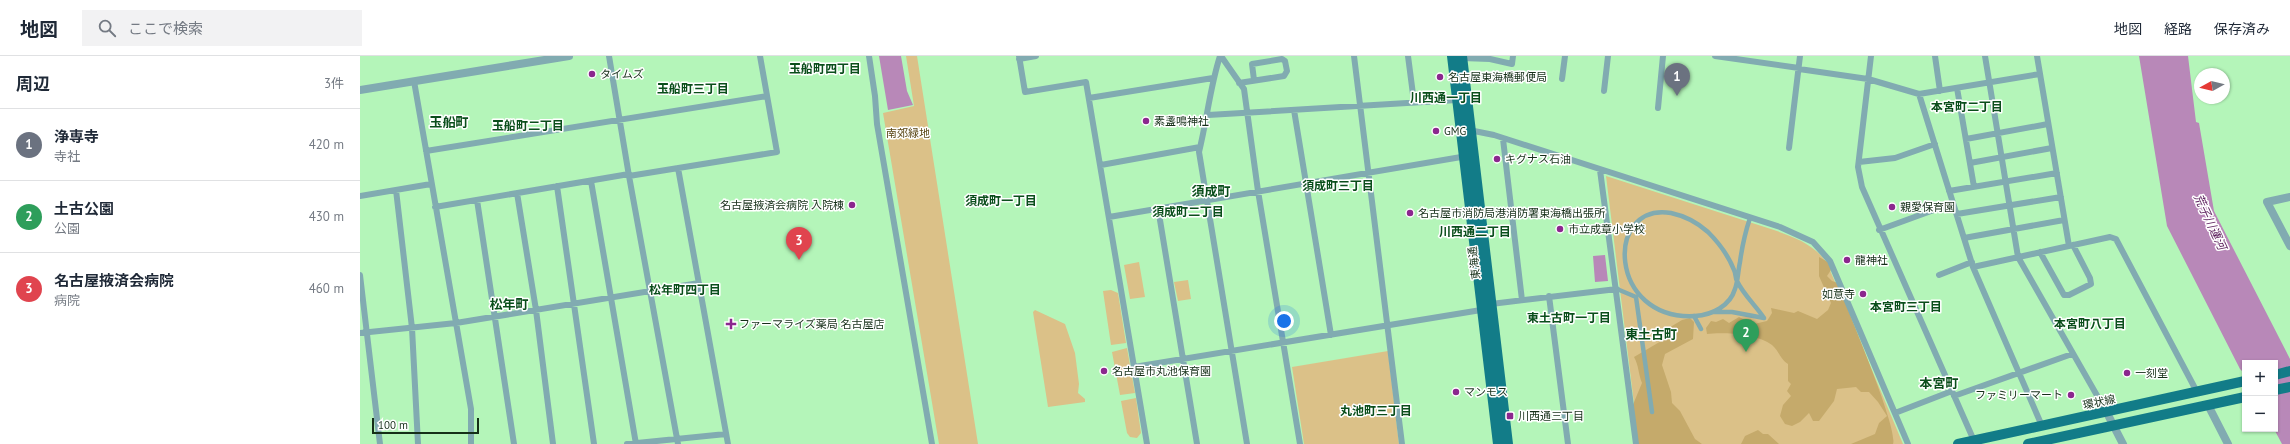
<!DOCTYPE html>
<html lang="ja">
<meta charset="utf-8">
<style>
:root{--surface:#fff;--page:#f2f2f3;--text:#1f2937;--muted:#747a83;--line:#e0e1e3;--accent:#8b278e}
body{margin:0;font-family:"PT Sans","Noto Sans JP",sans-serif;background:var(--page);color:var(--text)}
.controls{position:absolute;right:12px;bottom:12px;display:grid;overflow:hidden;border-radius:0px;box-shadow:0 1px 3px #0004}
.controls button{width:36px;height:36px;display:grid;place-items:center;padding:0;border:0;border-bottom:1px solid var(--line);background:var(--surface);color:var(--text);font:20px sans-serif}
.compass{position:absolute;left:1834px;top:12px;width:36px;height:36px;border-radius:50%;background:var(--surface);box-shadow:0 1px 3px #0004;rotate:262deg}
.scale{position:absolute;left:12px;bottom:10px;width:107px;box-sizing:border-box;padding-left:4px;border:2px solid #152f18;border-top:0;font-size:11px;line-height:14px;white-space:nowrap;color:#152f18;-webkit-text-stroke:3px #fff;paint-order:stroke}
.you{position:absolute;left:924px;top:265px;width:14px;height:14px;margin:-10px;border:3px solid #fff;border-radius:50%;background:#1a73e8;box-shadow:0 0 0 6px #1a73e833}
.badge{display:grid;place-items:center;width:26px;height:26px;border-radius:50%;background:var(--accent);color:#fff;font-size:13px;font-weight:700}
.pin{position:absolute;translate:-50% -33px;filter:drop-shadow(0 1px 2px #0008)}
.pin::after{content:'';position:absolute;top:21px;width:14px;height:12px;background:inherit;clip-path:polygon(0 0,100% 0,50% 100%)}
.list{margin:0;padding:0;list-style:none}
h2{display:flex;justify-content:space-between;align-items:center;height:52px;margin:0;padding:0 16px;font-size:17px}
h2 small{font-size:13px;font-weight:400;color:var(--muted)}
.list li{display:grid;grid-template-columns:26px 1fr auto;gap:12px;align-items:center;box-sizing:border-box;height:72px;padding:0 16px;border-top:1px solid var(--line)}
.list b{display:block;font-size:15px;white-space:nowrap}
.list p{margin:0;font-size:13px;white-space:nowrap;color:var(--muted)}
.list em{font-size:13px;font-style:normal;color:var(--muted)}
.icon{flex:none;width:22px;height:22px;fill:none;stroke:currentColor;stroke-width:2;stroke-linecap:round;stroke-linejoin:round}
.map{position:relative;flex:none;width:1930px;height:388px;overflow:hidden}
header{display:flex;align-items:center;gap:24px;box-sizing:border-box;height:56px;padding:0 20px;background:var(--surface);border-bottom:1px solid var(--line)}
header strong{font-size:19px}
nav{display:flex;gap:22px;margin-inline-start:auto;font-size:14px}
.search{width:280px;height:36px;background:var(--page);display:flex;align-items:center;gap:10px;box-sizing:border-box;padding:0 14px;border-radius:0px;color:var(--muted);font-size:15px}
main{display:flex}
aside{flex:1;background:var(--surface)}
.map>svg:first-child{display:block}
</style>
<header>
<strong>地図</strong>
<div class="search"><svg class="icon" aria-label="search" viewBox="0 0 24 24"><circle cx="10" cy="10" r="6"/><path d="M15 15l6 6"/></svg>ここで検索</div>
<nav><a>地図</a><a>経路</a><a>保存済み</a></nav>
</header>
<main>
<aside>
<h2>周辺<small>3件</small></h2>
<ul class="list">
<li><span class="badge" style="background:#6b7280">1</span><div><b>浄専寺</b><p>寺社</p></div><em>420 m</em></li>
<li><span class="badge" style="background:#2e9e5b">2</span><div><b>土古公園</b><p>公園</p></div><em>430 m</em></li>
<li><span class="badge" style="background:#e0444e">3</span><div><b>名古屋掖済会病院</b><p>病院</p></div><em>460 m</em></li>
</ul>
</aside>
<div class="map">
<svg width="1930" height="388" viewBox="0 0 1930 388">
<rect width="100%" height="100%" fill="#b4f5b9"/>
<!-- green -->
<path fill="#dbc188" d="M546 0H557L618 388H579L523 57 554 50Z
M1246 120 1414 174C1434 181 1454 188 1467 207L1543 388H1279Z
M779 206 785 241 770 243 764 209Z
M828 224 831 243 818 245 814 226Z
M751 234 758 237 766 287 751 289 743 235Z
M675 254 705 268 715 297 719 328 718 337 725 343V346L688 351 673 256Z
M767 292 775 337 760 339 752 296Z
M1028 295 1039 388H944L932 311Z
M776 342 781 377 777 382 770 381 767 377 761 345Z"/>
<!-- forest -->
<path fill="#c5aa6b" d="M1459 201 1468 206 1471 214 1467 220 1472 225 1478 227C1486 251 1539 373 1533 388H1491L1515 378 1519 367 1527 360 1518 346 1509 336H1501L1496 331 1477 333 1474 345 1459 365H1453L1449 357 1440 366 1432 370 1425 368 1420 360 1423 349 1431 340 1427 335 1431 328 1428 325V308C1420 303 1419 295 1412 289 1398 278 1364 276 1347 278L1346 272 1351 265 1356 266 1363 263 1369 267 1379 261 1385 264 1391 263 1394 268 1407 265 1412 257 1411 252 1434 257 1438 255 1457 263 1468 254 1471 247 1459 220Z
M1330 262 1334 266 1333 283 1305 298 1302 309 1311 336 1312 347 1320 355 1335 383 1342 388H1277L1272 351 1282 327C1278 317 1279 310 1274 301L1308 281 1307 273 1322 264Z
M1398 374 1403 378H1408L1419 388H1381L1385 380Z"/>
<!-- water -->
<path fill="#b888b8" d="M519 0H541L547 35 553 49 528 54Z
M1779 0H1828L1836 66 1839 67 1854 155 1930 303V388H1922L1914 373 1915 307H1885V318L1880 313 1807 170Z
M1245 199 1248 225 1235 226 1233 200Z"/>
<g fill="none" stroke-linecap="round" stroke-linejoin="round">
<!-- pedestrian -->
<path stroke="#81abb1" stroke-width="4.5" d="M1257 233 1276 241 1292 356
M1354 256H1372L1404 262C1396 250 1383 238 1377 225 1375 222 1376 217 1374 214 1369 201 1358 186 1348 176 1338 167 1325 160 1311 157 1244 146 1248 265 1335 260 1352 259 1370 250 1375 233 1378 225 1378 215 1380 206 1382 191 1385 177 1390 162
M1334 260 1341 273"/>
<!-- minor -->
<path stroke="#81abb1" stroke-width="6" d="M249 0 269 120 318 388
M509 0 515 40 517 68 572 388
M659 0 665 36 726 26 787 388
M860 0C850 31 847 64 839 96L887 388
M861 0 884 33 898 135 940 388
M994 0 1042 388
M1048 0 1054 46
M1355 0 1439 12
M1511 0 1498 111 1502 131 1615 387
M1575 0 1580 35
M1625 0 1658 201 1747 357
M1677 0 1709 190
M1102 2 1130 3 1152 8 1153 0
M659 3 676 0
M1439 13 1508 23 1559 38 1680 18
M1202 23 1205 0
M54 25 111 353V388
M879 27 924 20 927 15 925 5 922 3 892 8 894 24
M1597 32 1614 131
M1244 35 1248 0
M1559 38 1613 211 1682 370
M729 42 853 22
M1298 52 1303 0
M934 54 971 279
M848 59 1097 44
M1109 74 1134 79 1420 171 1453 186 1470 205 1548 388
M1143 83 1162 244
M1606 83 1688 68
M1429 92 1440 0
M66 95 407 40
M1499 106 1535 102 1575 88
M1610 107 1692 92
M741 109 840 91
M318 112 368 388
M1240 114 1276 388
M269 120 417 96 400 0
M231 125 276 388
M197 130 234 388
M36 134 52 272 58 388
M1589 135 1697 117
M157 137 176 254 193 388
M0 140 71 128
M117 144 154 388
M75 151 269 118
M798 152 837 388
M1597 158 1701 141
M749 161 1107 100
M1519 174 1593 147
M1604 182 1704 164
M1680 196 1704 239H1709L1731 228 1730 222 1713 189
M1613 211 1750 181 1756 183 1837 336
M0 219 20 388
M1579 219 1612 206
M1189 240 1208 388
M1131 248 1257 233
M0 277 96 267 339 227
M774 311 1121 254
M1594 340 1712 298
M1535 357 1592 335
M267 388 366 378"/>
<!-- tertiary -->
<path stroke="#81abb1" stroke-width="8" d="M0 34 209 0
M1930 141 1907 146 1930 190
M1848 349 1868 388
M1747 357 1763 388"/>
<!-- primary -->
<path stroke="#127c88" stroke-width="10" d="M1092 0 1138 388
M1102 0 1148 388
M1915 319 1930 315
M1915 334 1930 331
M1598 388 1885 325
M1668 388 1885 341"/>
</g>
<!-- markers -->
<g fill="#8b278e" stroke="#fff" stroke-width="1.5">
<circle cx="232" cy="18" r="4"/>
<circle cx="1080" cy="21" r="4"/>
<circle cx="786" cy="65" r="4"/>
<circle cx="1076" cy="75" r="4"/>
<circle cx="1137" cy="103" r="4"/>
<circle cx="492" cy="149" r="4"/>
<circle cx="1532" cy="151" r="4"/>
<circle cx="1050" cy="157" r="4"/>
<circle cx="1200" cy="173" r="4"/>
<circle cx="1487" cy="204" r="4"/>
<circle cx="1503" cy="238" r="4"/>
<path d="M369 262h4v4h4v4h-4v4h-4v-4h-4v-4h4z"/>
<circle cx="744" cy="315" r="4"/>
<circle cx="1767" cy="317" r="4"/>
<circle cx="1096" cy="336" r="4"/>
<circle cx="1711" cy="339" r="4"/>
<rect x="1146" y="356" width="8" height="8" rx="2"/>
</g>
<g text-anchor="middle" stroke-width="3" stroke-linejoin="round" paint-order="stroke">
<!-- poi labels -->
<g font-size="11" fill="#152f18" stroke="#fff" text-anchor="start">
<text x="240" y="22">タイムズ</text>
<text x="1088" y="25">名古屋東海橋郵便局</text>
<text x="794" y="69">素盞鳴神社</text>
<text x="1084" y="79">GMG</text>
<text x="1145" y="107">キグナス石油</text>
<text x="484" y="153" text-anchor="end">名古屋掖済会病院 入院棟</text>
<text x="1540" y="155">親愛保育園</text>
<text x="1058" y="161">名古屋市消防局港消防署東海橋出張所</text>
<text x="1208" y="177">市立成章小学校</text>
<text x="1495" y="208">龍神社</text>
<text x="1495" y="242" text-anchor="end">如意寺</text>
<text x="379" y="272">ファーマライズ薬局 名古屋店</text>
<text x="752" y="319">名古屋市丸池保育園</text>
<text x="1775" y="321">一刻堂</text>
<text x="1104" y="340">マンモス</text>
<text x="1703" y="343" text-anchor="end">ファミリーマート</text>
<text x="1158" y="364">川西通三丁目</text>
</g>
<!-- park labels -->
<g font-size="11" fill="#5a4715" stroke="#fff">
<text x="548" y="81">南郊緑地</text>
</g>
<!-- street labels -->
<g font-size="11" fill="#152f18" stroke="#fff">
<text transform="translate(1114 207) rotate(-97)" y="4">東海通</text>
<text transform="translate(1739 346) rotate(-12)" y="4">環状線</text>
</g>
<!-- neighbourhood labels -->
<g font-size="12" font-weight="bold" fill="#0a4e1b" stroke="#fff">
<text x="465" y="17">玉船町四丁目</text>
<text x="333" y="37">玉船町三丁目</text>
<text x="1086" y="46">川西通一丁目</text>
<text x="1607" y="55">本宮町二丁目</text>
<text x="168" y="74">玉船町二丁目</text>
<text x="978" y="134">須成町三丁目</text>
<text x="641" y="149">須成町一丁目</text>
<text x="828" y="160">須成町二丁目</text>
<text x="1115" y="180">川西通二丁目</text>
<text x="325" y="238">松年町四丁目</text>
<text x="1546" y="255">本宮町三丁目</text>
<text x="1209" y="266">東土古町一丁目</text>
<text x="1730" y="272">本宮町八丁目</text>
<text x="1016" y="359">丸池町三丁目</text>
</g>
<!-- water labels -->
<g font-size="12" font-style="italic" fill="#602561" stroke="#fff">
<text transform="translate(1850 166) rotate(65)" y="4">荒子川運河</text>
</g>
<!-- quarter labels -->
<g font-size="13" font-weight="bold" fill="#0a4e1b" stroke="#fff">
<text x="89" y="71">玉船町</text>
<text x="851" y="140">須成町</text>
<text x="149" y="253">松年町</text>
<text x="1291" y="283">東土古町</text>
<text x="1579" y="332">本宮町</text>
</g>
</g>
</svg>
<div class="controls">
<button>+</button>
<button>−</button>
</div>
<svg class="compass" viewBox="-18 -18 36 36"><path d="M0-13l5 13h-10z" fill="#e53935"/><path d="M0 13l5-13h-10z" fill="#747a83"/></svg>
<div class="scale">100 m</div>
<div class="you"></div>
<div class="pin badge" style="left:1317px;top:40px;background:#6b7280">1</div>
<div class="pin badge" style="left:1386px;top:296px;background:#2e9e5b">2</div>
<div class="pin badge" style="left:439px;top:204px;background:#e0444e">3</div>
</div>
</main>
